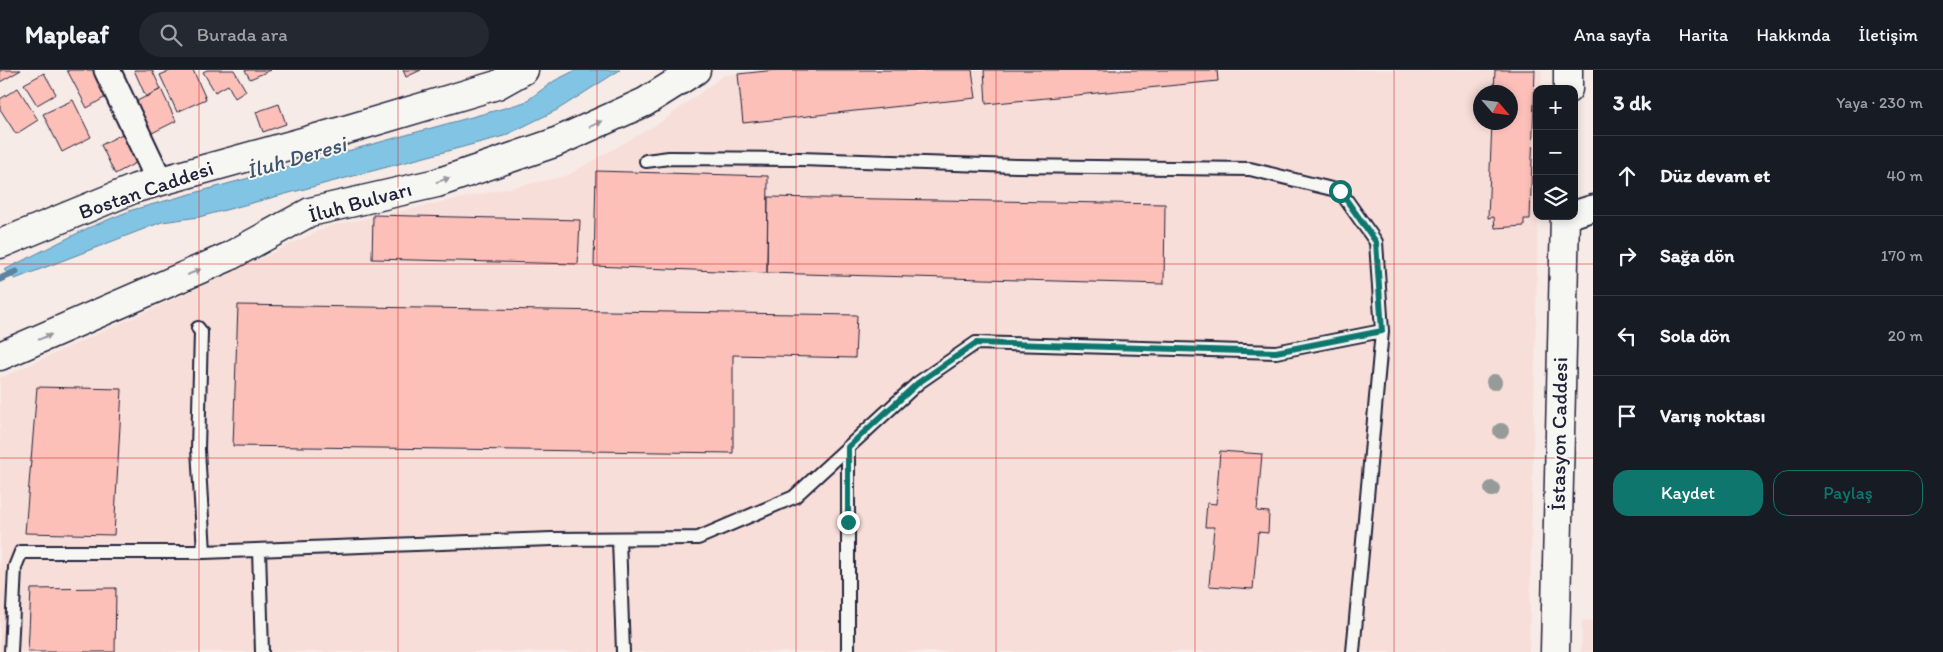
<!DOCTYPE html>
<html lang="tr">
<meta charset="utf-8">
<style>
:root{--surface:#171b24;--page:#242831;--text:#f1f3f6;--muted:#9ea1a6;--line:#363941;--accent:#0f766e}
body{margin:0;font-family:Itim,sans-serif;background:var(--page);color:var(--text)}
.controls{position:absolute;right:15px;top:15px;display:grid;overflow:hidden;border-radius:10px;box-shadow:0 2px 8px #0003}
.controls button{width:45px;height:45px;display:grid;place-items:center;padding:0;border:0;border-bottom:1px solid var(--line);background:var(--surface);color:var(--text);font:25px sans-serif}
.compass{position:absolute;left:1473px;top:15px;width:45px;height:45px;border-radius:50%;background:var(--surface);box-shadow:0 2px 8px #0003;rotate:118deg}
.stop{position:absolute;width:15px;height:15px;margin:-11px;border:4px solid #0f766e;border-radius:50%;background:#fff}
.stop.end{background:#0f766e;border-color:#fff;box-shadow:0 1px 5px #0008}
.list{margin:0;padding:0;list-style:none}
h2{display:flex;justify-content:space-between;align-items:center;height:65px;margin:0;padding:0 20px;font-size:21px}
h2 small{font-size:16px;font-weight:400;color:var(--muted)}
.list li{display:grid;grid-template-columns:32px 1fr auto;gap:15px;align-items:center;box-sizing:border-box;height:80px;padding:0 20px;border-top:1px solid var(--line)}
.list b{display:block;font-size:19px;white-space:nowrap}
.list em{font-size:16px;font-style:normal;color:var(--muted)}
.actions{display:flex;gap:10px;padding:15px 20px}
.actions a{flex:1;padding:11px 0;border:1px solid var(--accent);border-radius:15px;text-align:center;font-size:18px;color:var(--accent)}
.actions .main{background:var(--accent);color:#fff}
.icon{flex:none;width:28px;height:28px;fill:none;stroke:currentColor;stroke-width:2;stroke-linecap:round;stroke-linejoin:round}
.map{position:relative;flex:none;width:1593px;height:582px;overflow:hidden}
header{display:flex;align-items:center;gap:30px;box-sizing:border-box;height:70px;padding:0 25px;background:var(--surface);border-bottom:1px solid var(--line)}
header strong{font-size:24px}
nav{display:flex;gap:28px;margin-inline-start:auto;font-size:18px}
.search{width:350px;height:45px;background:var(--page);display:flex;align-items:center;gap:12px;box-sizing:border-box;padding:0 18px;border-radius:28px;color:var(--muted);font-size:19px}
main{display:flex}
aside{flex:1;background:var(--surface)}
.map>svg:first-child{display:block}
</style>
<header>
<strong>Mapleaf</strong>
<div class="search"><svg class="icon" aria-label="search" viewBox="0 0 24 24"><circle cx="10" cy="10" r="6"/><path d="M15 15l6 6"/></svg>Burada ara</div>
<nav><a>Ana sayfa</a><a>Harita</a><a>Hakkında</a><a>İletişim</a></nav>
</header>
<main>
<div class="map">
<svg width="1593" height="582" viewBox="0 0 1593 582">
<rect width="100%" height="100%" fill="#f7ebe7"/>
<filter id="ink" filterUnits="userSpaceOnUse"><feTurbulence type="fractalNoise" baseFrequency=".02" numOctaves="2"/><feDisplacementMap in="SourceGraphic" scale="10" xChannelSelector="R" yChannelSelector="G"/><feConvolveMatrix kernelMatrix="1 2 1 2 8 2 1 2 1" color-interpolation-filters="sRGB"/></filter>
<g filter="url(#ink)">
<!-- built -->
<path fill="#f8ded9" fill-rule="evenodd" d="M776 0H1542L1541 19H1537L1538 146 1529 582H0V308L181 226 329 156 566 106 661 52 724 5ZM1480 22H1510V52H1480Z
M1582 550 1593 551V582H1581Z"/>
<!-- water -->
<path fill="#82c4e3" stroke="#5c83a0" d="M576 0H620L557 40 504 66 199 147 162 152 15 209 4 200 88 158 132 140 501 39 525 32 554 11Z"/>
<g fill="none" stroke-linecap="round" stroke-linejoin="round">
<!-- stream -->
<path stroke="#5c83a0" stroke-width="7" d="M0 209 16 202"/>
</g>
<!-- building -->
<path fill="#fcc0b9" stroke="#22223b" d="M0 0H21L0 12Z
M67 0H96L109 25 87 38Z
M134 0H152L161 19 146 27Z
M172 0H193L206 29 177 42 160 5Z
M207 0H234L246 21 235 28 228 15 215 22 203 2Z
M245 0H271L250 9Z
M403 0H421L406 7Z
M776 0H972L976 28 743 53 738 4Z
M984 0H1217L1218 11 986 34Z
M1495 0H1535L1530 149H1524V156L1495 158 1494 147 1488 148 1492 52H1510V22H1494Z
M44 3 56 24 37 35 24 14Z
M18 18 38 50 16 64 0 39V29Z
M161 19 176 51 150 64 135 32Z
M73 30 91 67 62 82 43 44Z
M279 34 286 54 263 62 256 42Z
M128 61 143 89 115 104 101 75Z
M596 101 768 106 767 203 594 196Z
M768 127 1165 134 1164 214 767 203Z
M373 145 580 150 578 194 372 189Z
M238 235 857 245 855 288 733 285V383L233 376Z
M37 317 122 319 114 465 25 463Z
M1220 381 1262 384 1257 441 1269 442 1268 463 1258 462 1253 519 1209 516 1214 457H1205L1207 433 1216 434Z
M116 518 115 582H28L31 519Z"/>
<g fill="none" stroke-linecap="round" stroke-linejoin="round">
<defs>
<path id="lane" d="M646 91 669 88 800 89 1017 96 1250 99 1340 121 1376 172 1382 261 1353 582
M198 258 201 262 198 379 204 482
M848 377V582
M619 469 623 582
M259 480 262 582
M11 582 15 497 21 482H204L552 469 698 468 794 427 918 313 976 273 1276 282 1382 261"/>
<path id="street" d="M107 0 160 112
M1574 144 1593 138"/>
<path id="secondary" d="M1568 19V0
M0 174 136 118 342 61 497 15 524 0
M0 286 228 187 310 142 437 113 554 73 645 32 696 0
M1555 582 1565 146"/>
</defs>
<!-- lane casing -->
<use href="#lane" stroke="#22223b" stroke-width="16"/>
<!-- street casing -->
<use href="#street" stroke="#22223b" stroke-width="29"/>
<!-- secondary casing -->
<use href="#secondary" stroke="#22223b" stroke-width="31"/>
<!-- lane -->
<use href="#lane" stroke="#f6f6f2" stroke-width="12"/>
<!-- street -->
<use href="#street" stroke="#f6f6f2" stroke-width="25"/>
<!-- secondary -->
<use href="#secondary" stroke="#f6f6f2" stroke-width="28"/>
</g>
<!-- trees -->
<g fill="#969b99">
<circle cx="1494" cy="312" r="8"/>
<circle cx="1501" cy="361" r="8"/>
<circle cx="1492" cy="419" r="8"/>
</g>
<!-- one-way arrows -->
<defs><path id="oneway-solid" d="M-6-.8H1V-3.2L6.5 0L1 3.2V.8H-6Z" transform="scale(1.25)"/></defs>
<g fill="#9797a0">
<use href="#oneway-solid" transform="translate(596 54) rotate(-24)"/>
<use href="#oneway-solid" transform="translate(443 110) rotate(-18)"/>
<use href="#oneway-solid" transform="translate(194 202) rotate(-24)"/>
<use href="#oneway-solid" transform="translate(45 267) rotate(-22)"/>
</g>
</g>
<g fill="none" stroke-linecap="round" stroke-linejoin="round" filter="url(#ink)">
<!-- route -->
<path stroke="#0f766e" stroke-width="6" d="M848 452V377L918 313 976 273 1276 282 1382 261 1376 172 1340 121"/>
</g>
<!-- grid -->
<path fill="none" stroke="#d62828" stroke-width="1" stroke-opacity="0.55" d="M199 0V582M398 0V582M597 0V582M796 0V582M996 0V582M1195 0V582M1394 0V582M0 194H1593M0 388H1593"/>
<g text-anchor="middle" stroke-width="4" stroke-linejoin="round" paint-order="stroke">
<!-- street labels -->
<g font-size="21" fill="#22223b" stroke="#f6f6f2">
<text transform="translate(146 120) rotate(-19)" y="7">Bostan Caddesi</text>
<text transform="translate(360 132) rotate(-15)" y="7">İluh Bulvarı</text>
<text transform="translate(1559 364) rotate(-89)" y="7">İstasyon Caddesi</text>
</g>
<!-- water labels -->
<g font-size="22" font-style="italic" fill="#3f536d" stroke="#f6f6f2">
<text transform="translate(296 87) rotate(-16)" y="8">İluh Deresi</text>
</g>
</g>
</svg>
<div class="controls">
<button>+</button>
<button>−</button>
<button><svg class="icon" aria-label="layers" viewBox="0 0 24 24"><path d="M12 4l9 5-9 5-9-5zM3 14l9 5 9-5"/></svg></button>
</div>
<svg class="compass" viewBox="-18 -18 36 36"><path d="M0-13l5 13h-10z" fill="#e53935"/><path d="M0 13l5-13h-10z" fill="#9ea1a6"/></svg>
<div class="stop" style="left:1340px;top:121px"></div>
<div class="stop end" style="left:848px;top:452px"></div>
</div>
<aside>
<h2>3 dk<small>Yaya · 230 m</small></h2>
<ul class="list">
<li><svg class="icon" aria-label="ahead" viewBox="0 0 24 24"><path d="M12 20V5M6 11l6-6 6 6"/></svg><div><b>Düz devam et</b></div><em>40 m</em></li>
<li><svg class="icon" aria-label="right" viewBox="0 0 24 24"><path d="M7 20v-9h11M14 6l5 5-5 5"/></svg><div><b>Sağa dön</b></div><em>170 m</em></li>
<li><svg class="icon" aria-label="left" viewBox="0 0 24 24"><path d="M17 20v-9H6M10 6l-5 5 5 5"/></svg><div><b>Sola dön</b></div><em>20 m</em></li>
<li><svg class="icon" aria-label="arrive" viewBox="0 0 24 24"><path d="M6 21V4h12l-3 4 3 4H6"/></svg><div><b>Varış noktası</b></div></li>
</ul>
<div class="actions"><a class="main">Kaydet</a><a>Paylaş</a></div>
</aside>
</main>
